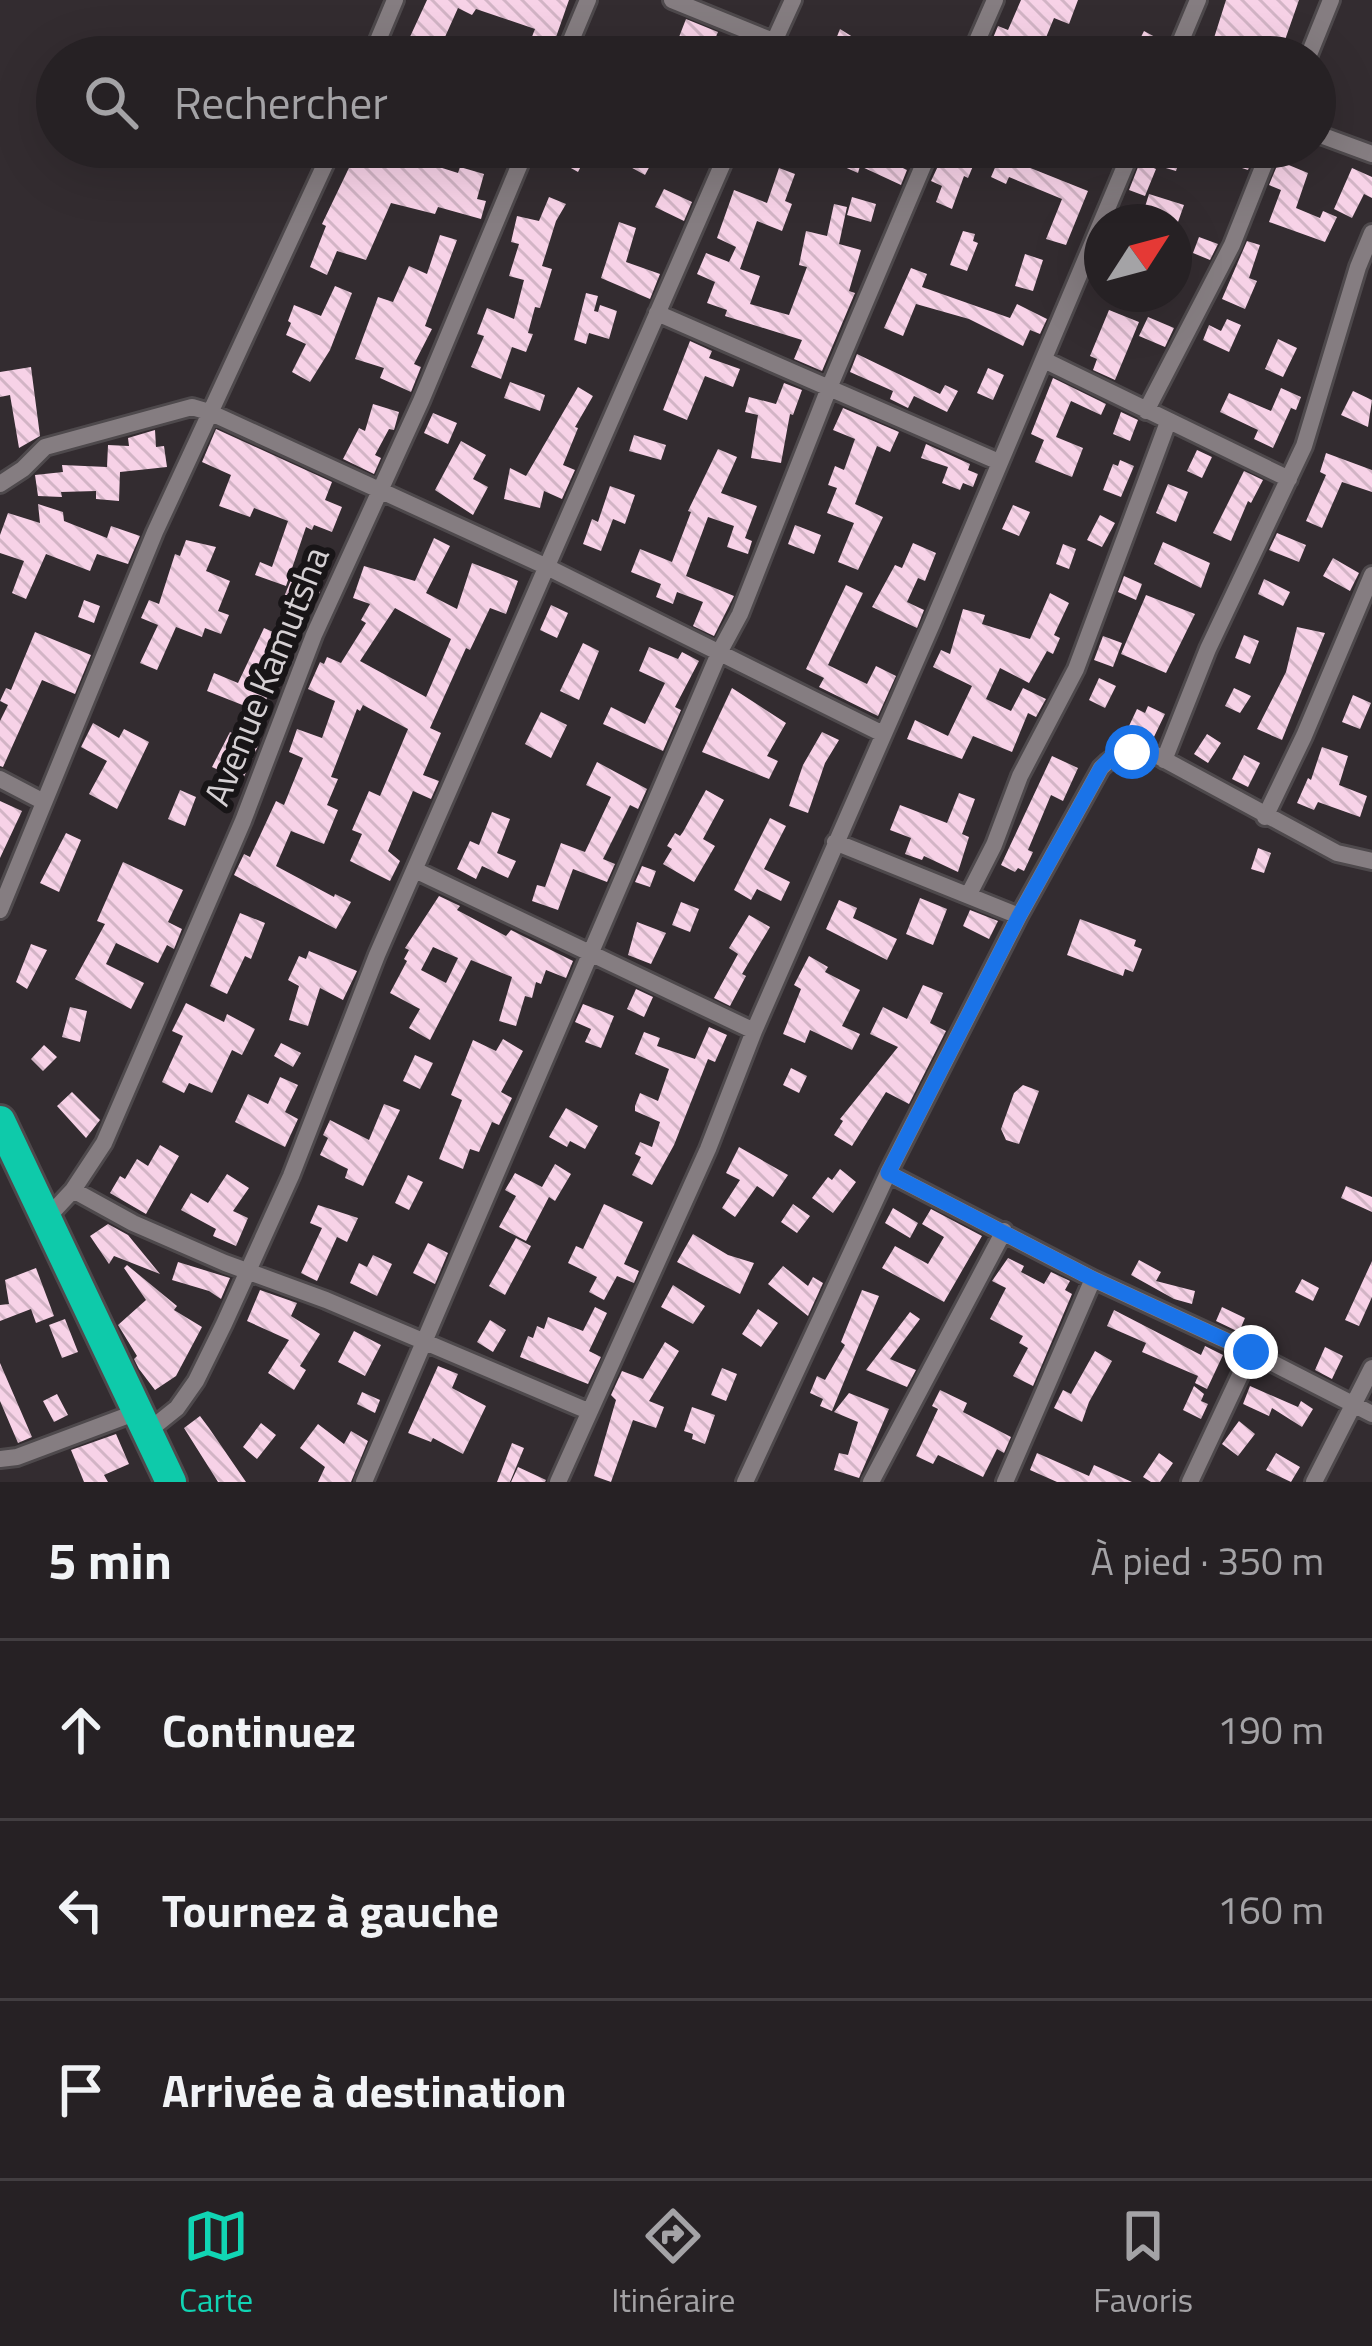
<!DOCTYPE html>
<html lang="fr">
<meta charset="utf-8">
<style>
:root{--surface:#262124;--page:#2e292c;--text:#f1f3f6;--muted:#a4a3a6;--line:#423e41;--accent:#11d5b4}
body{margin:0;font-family:"Titillium Web",sans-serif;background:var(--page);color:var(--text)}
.compass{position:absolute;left:1084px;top:204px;width:108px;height:108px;border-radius:50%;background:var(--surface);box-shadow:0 12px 48px #0002;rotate:54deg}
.stop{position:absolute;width:36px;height:36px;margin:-27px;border:9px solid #1a73e8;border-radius:50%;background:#fff}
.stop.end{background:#1a73e8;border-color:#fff;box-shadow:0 3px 12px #0008}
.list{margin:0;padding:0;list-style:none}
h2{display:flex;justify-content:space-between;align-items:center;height:156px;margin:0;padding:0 48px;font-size:51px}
h2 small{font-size:39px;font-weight:400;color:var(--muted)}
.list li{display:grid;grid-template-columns:78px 1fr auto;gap:36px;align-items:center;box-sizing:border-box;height:180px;padding:0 48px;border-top:3px solid var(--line)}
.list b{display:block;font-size:45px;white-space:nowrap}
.list em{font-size:39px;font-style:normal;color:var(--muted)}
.icon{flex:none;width:66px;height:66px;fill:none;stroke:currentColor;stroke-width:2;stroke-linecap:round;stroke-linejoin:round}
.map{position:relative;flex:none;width:1372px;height:1482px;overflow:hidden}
.search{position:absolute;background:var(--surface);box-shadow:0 12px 48px #0002;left:36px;right:36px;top:36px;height:132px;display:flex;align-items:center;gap:30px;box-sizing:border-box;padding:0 42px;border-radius:66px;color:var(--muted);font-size:45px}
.sheet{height:696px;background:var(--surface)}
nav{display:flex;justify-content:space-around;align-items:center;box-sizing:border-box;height:168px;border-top:3px solid var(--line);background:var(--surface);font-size:33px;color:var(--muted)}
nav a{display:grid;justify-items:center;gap:6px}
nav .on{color:var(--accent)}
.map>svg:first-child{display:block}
</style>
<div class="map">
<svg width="1372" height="1482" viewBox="0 0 1372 1482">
<defs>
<pattern id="building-back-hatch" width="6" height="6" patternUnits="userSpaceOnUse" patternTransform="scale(3)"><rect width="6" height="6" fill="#f7d2e7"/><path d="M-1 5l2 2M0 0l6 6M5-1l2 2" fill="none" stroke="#d2b4c5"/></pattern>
</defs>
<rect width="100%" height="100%" fill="#332c30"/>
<!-- building -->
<path fill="url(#building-back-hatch)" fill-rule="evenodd" d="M427 0H569L549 57H524L535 29 476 9 472 15 458 8 436 57H413L403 52Z
M1021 0H1078L1069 24 1054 18 1038 57H985L998 26 1008 30Z
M1226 0H1299L1279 57H1208Z
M686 19 718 32 709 53 679 37Z
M840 29 856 39 901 57H852L832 49Z
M1144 31 1157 38 1147 57 1134 51Z
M359 147H422L417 160 458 173 460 167 484 174 477 199 486 201 481 219 438 207 435 214 391 203 366 260 337 251 327 275 310 267 326 226 322 224Z
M571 147H591L578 172 562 163Z
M635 147 658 151 645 175 625 164Z
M848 147H869L867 151 907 170 901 185 860 166 858 173 840 165Z
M947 147 976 159 968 178 964 176 952 209 936 202 942 186 931 181Z
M1165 147H1184L1176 171 1159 166Z
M1240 147 1255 152 1248 170 1233 165Z
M1000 156 1088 191 1066 245 1046 239 1062 199 1009 177 1006 184 991 177Z
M1279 161 1308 173 1296 208 1320 218 1323 211 1337 217 1325 242 1269 222 1281 190 1269 185Z
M1140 162 1156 169 1145 196 1129 190Z
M779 168 795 174 785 201 792 204 782 231 757 221 740 269 760 276 750 304 789 315 807 267 799 265 806 231 827 236 834 204 847 207 839 244 861 250 849 291 855 293 822 371 794 359 802 340 725 316 727 310 707 303 715 282 697 274 706 253 729 262 736 247 717 238 734 190 767 203Z
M1352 168 1372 177V198L1364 194 1352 218 1334 209Z
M664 189 692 202 684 221 655 207Z
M1149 194 1184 205 1178 222H1161L1163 217 1144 210Z
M549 197 566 204 556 221 542 266 552 269 540 308 535 307 528 333 533 334 526 352 512 347 501 379 471 367 484 336 477 334 487 308 514 319 524 280 509 276 519 244 511 242 517 216 539 221Z
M852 197 876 204 871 222 847 215Z
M619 222 636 228 626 262 660 274 650 299 601 278Z
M963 231 975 234 973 241 978 243 967 271 950 265Z
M440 235 457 240 425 326 432 329 414 364 421 367 411 392 380 378 384 368 355 359 378 297 393 302 409 266 427 274Z
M1199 237 1218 244 1210 260 1193 253Z
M1247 241 1260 245 1249 278 1257 281 1245 309 1222 299Z
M1025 254 1043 260 1033 291 1015 286Z
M911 268 927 274 922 287 1010 318 1017 304 1047 319 1040 334 1030 330 1023 346 969 319 916 304 903 336 884 328Z
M335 286 352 293 330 350 310 382 292 372 306 344 286 335 291 323 288 321 294 305 321 316Z
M586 293 598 296 594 311 598 312 600 305 617 311 609 339 589 333 586 344 574 340Z
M1109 310 1139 322 1115 380 1093 370 1097 359 1090 356Z
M1148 317 1174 328 1165 347 1139 336Z
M1227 319 1241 325 1229 352 1203 340 1209 325 1221 331Z
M1278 339 1297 348 1283 377 1265 369Z
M690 341 712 351 709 358 740 369 733 387 705 376 687 420 663 410Z
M857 354 940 394 945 385 958 391 947 412 914 396 908 408 890 399 893 391 850 372Z
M31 367 40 436 19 448 10 395 0 397V372Z
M988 368 1004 375 993 400 977 393Z
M1053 378 1106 404 1101 415 1071 401 1056 437 1083 448 1072 477 1035 462 1044 440 1031 434Z
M510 382 545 395 540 411 504 398Z
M784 383 802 390 793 415 790 414 781 463 751 458 758 415 745 412 749 397 776 404Z
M578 387 593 396 575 427 578 428 563 465 575 470 562 499 544 491 540 508 504 499 510 468 526 476Z
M1281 388 1301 397 1296 410 1291 408 1273 448 1254 439 1258 430 1220 412 1229 393 1271 411Z
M1353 391 1372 400 1368 427 1341 415Z
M373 404 399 412 394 430 389 429 375 455 381 458 374 474 343 459 359 428 365 431Z
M843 408 899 432 890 452 877 446 855 504 883 517 858 570 838 562 854 523 827 513 837 488 828 485 835 466 844 470 855 439 833 430Z
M1121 412 1138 420 1130 441 1113 434Z
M433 413 457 423 448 444 424 433Z
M216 429 332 482 325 500 342 507 332 532 314 525 312 530 306 527 286 586 255 575 260 562 272 567 288 521 254 508 250 517 219 506 231 475 202 462Z
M155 430 156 447 164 446 167 467 120 472 119 501 96 499V491L61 492 62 497 38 496 35 475 63 472 62 465 107 467 108 445 129 446 128 438Z
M634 435 666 445 661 460 629 451Z
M461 441 486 455 473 479 488 487 473 515 435 490Z
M926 444 970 464 968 470 978 474 973 487 963 483 960 490 942 483 948 467 921 458Z
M718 449 737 457 721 493 757 506 745 538 752 541 748 554 727 547 734 526 708 517 686 576 734 596 714 636 693 626 703 602 677 592 673 604 656 597 661 584 631 572 640 549 672 562 691 512 688 511Z
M1197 450 1212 457 1202 478 1187 471Z
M1326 453 1372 470V492L1342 482 1322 528 1306 521 1326 475 1320 472Z
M1120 460 1134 466 1121 497 1103 490 1113 464 1118 466Z
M1244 471 1263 480 1251 503 1248 501 1231 541 1213 533Z
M1168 484 1188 492 1176 522 1156 513Z
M610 486 635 495 625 524 613 519 601 551 583 544 592 519 598 522Z
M38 504 63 512 64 521 107 538 111 526 140 536 128 564 97 554 90 571 46 554 26 599 12 593 24 561 0 553V535L8 513 40 523Z
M1013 505 1030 512 1019 536 1002 529Z
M1100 515 1115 523 1102 547 1087 540Z
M795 525 821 535 814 554 788 544Z
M1277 533 1306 545 1299 562 1269 550Z
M434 538 450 546 426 593 457 609 472 563 518 581 506 614 490 608 470 650 466 648 430 728 441 733 423 775 439 781 431 799 413 791 388 851 400 861 390 881 350 861 362 834 352 830 369 791 380 796 408 729 363 705 360 711 357 709 331 777 338 779 327 805 338 810 324 844 291 831 276 866 334 897 335 894 351 902 336 929 234 875 244 854 250 857 276 801 284 805 303 758 289 752 297 729 322 738 335 701 308 689 320 662 324 664 327 657 341 663 366 623 361 620 370 604 353 598 364 566 415 581ZM395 608 451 639 426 697 360 661Z
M186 540 216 547 206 571 230 581 218 611 229 615 221 634 205 628 202 637 176 627 157 670 140 663 158 625 141 618 149 600 159 604 175 554 180 556Z
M1163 542 1210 563 1201 588 1154 564Z
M913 543 936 553 925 581 918 578 907 602 924 610 917 628 872 607 895 565 902 568Z
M1063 544 1076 549 1069 569 1056 564Z
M1333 558 1359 573 1350 591 1323 576Z
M1124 576 1142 584 1136 600 1118 592Z
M1264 579 1290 592 1283 606 1258 594Z
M291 580 320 592 309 615 281 604Z
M846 585 863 593 828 665 867 684 876 666 896 676 878 716 819 687 824 678 806 669Z
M1050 593 1069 603 1054 635 1060 638 1053 654 1047 651 1029 683 1000 668 986 699 1011 711 1023 688 1046 699 1036 717 1028 713 1012 752 973 736 962 759 907 739 915 720 948 736 972 686 933 667 941 650 950 654 963 609 985 615 982 624 1030 639Z
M1146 595 1195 614 1166 673 1121 654Z
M84 600 100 606 94 623 78 617Z
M551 605 568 613 557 638 540 630Z
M1297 627 1325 633 1282 740 1257 729 1286 672Z
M264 628 282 636 257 688 269 694 258 717 243 711 245 706 207 691 214 673 238 683Z
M35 632 91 655 75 694 42 680 3 767 0 766V721L8 705 0 701 6 688 11 690Z
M1244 635 1259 641 1250 664 1235 658Z
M1103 636 1122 643 1113 667 1094 660Z
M583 643 599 651 579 700 560 691Z
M649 647 678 659 682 652 699 661 675 707 681 710 663 751 603 724 611 707 645 724 665 683 639 671Z
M1099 678 1116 686 1105 708 1089 700Z
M732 688 786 723 767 756 778 761 769 779 702 752Z
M1234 688 1251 696 1240 713 1225 706Z
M1353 695 1371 703 1360 729 1342 722Z
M1148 706 1165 714 1152 741 1138 740 1133 738 1137 730 1129 726 1137 709 1145 713Z
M541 712 567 725 551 758 525 744Z
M93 723 119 738 124 729 149 742 117 809 89 794 107 761 81 747Z
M230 732 258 746 242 781 212 767Z
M822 732 839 740 825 763 808 813 789 806 803 765Z
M1207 734 1221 743 1208 763 1194 754Z
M1322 747 1348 756 1339 785 1367 796 1360 817 1318 802 1314 810 1297 803 1308 778 1311 780Z
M1244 755 1260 763 1248 787 1232 779Z
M1052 756 1078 768 1063 801 1051 795 1028 850 1033 852 1024 871 1018 868 1015 872 1001 865Z
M597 762 647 789 638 809 630 805 603 859 615 864 607 882 573 869 558 910 532 901 537 885 545 887 561 843 585 852 611 797 586 785Z
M180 790 196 797 185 826 168 819Z
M706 790 724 800 703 839 715 846 694 882 663 864 672 849 667 846 675 833 680 836 683 832Z
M959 793 975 799 962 834 969 837 958 872 924 856 922 860 905 854 911 838 890 830 900 805 947 823Z
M0 801 22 811 0 858Z
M492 812 510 819 497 853 516 861 508 878 482 866 476 879 457 869 470 841 479 845Z
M770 818 786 826 764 869 790 882 781 901 757 889 751 900 734 890Z
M66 833 81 840 59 892 40 883Z
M1258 848 1271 853 1264 873 1251 869Z
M123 862 183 890 168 922 182 929 174 949 167 945 158 963 116 943 106 964 144 983 131 1009 75 979 105 924 97 921Z
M642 866 656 871 650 887 635 882Z
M439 896 460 906 457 910 506 936 511 930 573 961 566 978 546 970 541 984 536 982 532 998 525 996 516 1026 499 1021 512 977 471 960 430 1040 409 1028 420 1009 390 993 407 961 404 959 409 950 405 948ZM433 947 458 958 446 983 421 970Z
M920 898 947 909 933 945 906 934Z
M839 900 857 908 853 918 897 939 887 960 826 929Z
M681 902 699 909 690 932 672 925Z
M970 910 998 921 989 939 963 926Z
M240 913 265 923 251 959 245 956 227 994 210 986Z
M749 915 770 927 742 974 746 976 730 1006 714 998 738 954 729 948Z
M1080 919 1136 940 1134 946 1142 949 1133 972 1125 969 1123 976 1067 955Z
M637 922 666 933 651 964 628 955Z
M31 944 47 950 27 989 16 982Z
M309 951 357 971 343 1000 320 988 308 1026 289 1020 299 986 288 980 299 956 306 959Z
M809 956 828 967 825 972 860 990 842 1026 860 1034 852 1050 810 1030 805 1043 783 1034 801 989 794 985Z
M923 985 943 993 930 1023 946 1031 909 1104 886 1092 852 1146 834 1135 843 1121 840 1119 898 1047 870 1034 883 1007 907 1019Z
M636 989 653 997 644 1017 627 1009Z
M186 1003 224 1022 227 1014 255 1029 242 1055 232 1050 212 1093 189 1083 184 1093 162 1082 183 1036 172 1031Z
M583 1004 614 1016 601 1048 585 1042 591 1029 575 1022Z
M70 1007 87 1011 80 1042 62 1037Z
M709 1027 727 1035 715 1062 708 1059 674 1145 652 1185 632 1175 641 1157 635 1154 640 1142 652 1147 660 1122 635 1111V1106L640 1093 658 1101 669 1069 635 1054 644 1032 660 1038 657 1046 695 1059Z
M503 1039 523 1051 501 1092 512 1098 499 1125 492 1122 479 1152 470 1149 463 1169 439 1159 462 1100 451 1095 473 1040 496 1051Z
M281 1043 301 1053 293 1067 274 1056Z
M44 1045 57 1057 43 1071 31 1059Z
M415 1055 433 1063 420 1089 403 1081Z
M791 1068 807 1076 799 1093 783 1085Z
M280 1077 298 1085 285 1112 298 1119 285 1147 235 1122 248 1094 268 1104Z
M1023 1085 1039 1091 1019 1144 1006 1140 1001 1129 1014 1093Z
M72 1092 100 1120 86 1138 57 1106Z
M384 1104 400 1110 363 1186 345 1178 348 1169 320 1155 328 1138 323 1135 330 1120 369 1140Z
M566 1108 598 1126 585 1149 570 1141 567 1147 549 1137Z
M160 1145 179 1156 146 1214 110 1193 120 1176 125 1179 137 1159 148 1166Z
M739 1147 788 1175 773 1197 757 1186 735 1217 722 1208 740 1180 726 1173Z
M555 1164 571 1174 555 1201 549 1197 526 1241 499 1227 516 1196 505 1190 515 1173 542 1187Z
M840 1169 856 1182 833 1213 812 1198 828 1177 832 1180Z
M227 1174 249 1188 233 1211 248 1218 236 1246 213 1236 216 1229 181 1210 191 1193 208 1203Z
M408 1175 423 1182 409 1210 395 1203Z
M1346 1186 1372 1197V1212L1341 1198Z
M604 1204 643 1222 624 1264 639 1271 634 1283 617 1276 604 1300 589 1292 597 1277 568 1263 576 1246 583 1249Z
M793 1204 810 1216 797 1233 781 1222Z
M318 1205 358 1218 347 1242 337 1237 317 1281 301 1273 322 1228 310 1223Z
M893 1208 918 1223 910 1238 885 1223Z
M931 1209 982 1236 944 1302 882 1268 895 1246 928 1264 944 1237 922 1224Z
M108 1224 128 1235 160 1274 114 1256 109 1264 90 1236Z
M693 1234 728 1255 754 1263 740 1294 677 1262Z
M516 1238 531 1246 505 1295 489 1286Z
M428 1243 448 1253 435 1284 413 1273Z
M373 1255 392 1264 377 1296 350 1283 359 1263 367 1267Z
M1008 1258 1024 1266 1021 1272 1044 1284 1051 1272 1070 1281 1065 1290 1072 1294 1033 1386 1013 1376 1028 1348 1019 1343 1023 1336 990 1319 1006 1288 992 1281Z
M1139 1260 1161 1272 1156 1281 1195 1291 1192 1304 1174 1299 1131 1275Z
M1372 1261V1297L1359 1326 1345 1320Z
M178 1262 230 1278 221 1299 209 1291 172 1280Z
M127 1265 177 1306 174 1310 202 1327 176 1376 155 1390 139 1369 134 1359 137 1356 118 1325 146 1300 124 1268Z
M783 1266 808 1286 813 1277 823 1283 808 1316 768 1284Z
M36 1268 54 1316 36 1323 31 1309 0 1321V1305L9 1304 5 1280Z
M1302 1279 1319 1288 1313 1301 1295 1292Z
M673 1285 705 1306 693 1324 661 1307Z
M260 1290 297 1303 291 1316 320 1334 300 1366 306 1370 294 1390 268 1373 289 1340 247 1321Z
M862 1290 879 1296 832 1411 820 1406 823 1399 810 1393 817 1376 825 1380 845 1345 841 1342Z
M595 1307 607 1313 589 1351 601 1357 588 1384 520 1357 528 1336 533 1338 537 1326 544 1329 548 1317 583 1331Z
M1222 1307 1245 1318 1239 1332 1216 1321Z
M758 1309 778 1323 761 1347 742 1334Z
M1114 1310 1201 1355 1205 1346 1223 1355 1207 1389 1195 1383 1198 1376 1142 1352 1146 1343 1107 1326Z
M910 1312 920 1319 890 1359 916 1370 907 1387 866 1370Z
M65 1319 78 1352 62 1358 49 1325Z
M490 1320 506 1330 493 1352 477 1342Z
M354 1331 381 1345 365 1376 338 1362Z
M665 1342 679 1351 649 1401 664 1407 656 1428 633 1420 611 1482 594 1476 616 1400 611 1395 622 1371 643 1379Z
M1325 1347 1343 1356 1332 1379 1315 1370Z
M1095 1351 1112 1361 1089 1402 1082 1422 1054 1408 1063 1390 1071 1394Z
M0 1363 32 1437 18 1443 0 1401Z
M438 1366 458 1374 452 1388 486 1406 463 1454 433 1438 431 1442 408 1433Z
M722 1368 737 1374 726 1401 711 1395Z
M1194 1386 1204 1394 1201 1401 1208 1404 1201 1419 1183 1410Z
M1250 1386 1298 1407 1301 1401 1313 1409 1302 1427 1272 1408 1269 1416 1243 1404Z
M940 1390 967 1403 963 1412 1011 1437 1004 1453 997 1449 983 1477 938 1455 933 1464 916 1456 938 1409 932 1406Z
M362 1392 380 1400 375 1413 357 1404Z
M849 1393 889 1409 859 1478 834 1470 839 1453 848 1455 858 1422 834 1412Z
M57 1394 68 1415 54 1422 43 1401Z
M692 1407 715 1415 705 1444 692 1439 693 1434 684 1431Z
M200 1416 209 1428 246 1482H218L184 1428Z
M1239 1421 1255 1434 1238 1456 1222 1444Z
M261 1423 276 1435 257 1459 243 1447Z
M318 1424 344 1444 351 1431 368 1441 351 1482H318L325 1467 300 1448Z
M116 1434 129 1464 104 1475 108 1482H84L71 1450Z
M512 1443 524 1448 510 1482H497Z
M1037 1453 1089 1476 1094 1465 1132 1482H1057L1030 1470Z
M1159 1453 1173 1463 1160 1482H1151L1143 1477Z
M1276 1453 1300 1467 1291 1482 1266 1470Z
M518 1467 546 1480 545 1482H511Z"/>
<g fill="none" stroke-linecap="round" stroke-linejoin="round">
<defs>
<path id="street" d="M672 0 773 41
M371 57 395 0
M564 57 588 0
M767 57 793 0
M970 57 995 0
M1174 57 1198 0
M1308 57 1331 0
M1315 133 1372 154
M657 313 999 462
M1044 360 1289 479
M1146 411 1232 245 1271 147
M0 484 23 469 45 447 192 407 209 412 545 566 883 734
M1164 760 1208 649 1304 446 1358 267 1372 233
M0 779 42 801
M1265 817 1304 736 1372 575
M835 842 1019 916
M415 870 754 1031
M969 894 994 845 1020 776 1076 669 1168 422
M0 910 155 532 333 147
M888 1173 1093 1279 1251 1352 1372 1414
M73 1190 133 1223 225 1263 326 1300 588 1411
M46 1219 73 1190 104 1143 243 821 314 635 421 401 527 147
M147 1432 177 1408 196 1381 224 1324 291 1176 377 955 730 147
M0 1459 17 1457 137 1412
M364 1482 720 651 740 614 829 388 931 147
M558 1482 708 1149 754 1031 932 624 1133 147
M745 1482 888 1173 1019 916 1101 768C1117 751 1131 751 1154 754L1337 853 1372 861
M871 1482 1004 1231
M1005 1482 1093 1279
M1190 1482 1251 1352
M1314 1482 1372 1368"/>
<path id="highway" d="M0 1121 171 1482"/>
</defs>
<!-- street casing -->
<use href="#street" stroke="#4e494c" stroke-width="22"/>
<!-- highway casing -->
<use href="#highway" stroke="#4e494c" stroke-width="36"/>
<!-- street -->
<use href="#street" stroke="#857d81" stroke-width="16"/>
<!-- highway -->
<use href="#highway" stroke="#0ecaaa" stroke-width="30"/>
</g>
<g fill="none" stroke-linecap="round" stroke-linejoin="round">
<!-- route -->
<path stroke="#1a73e8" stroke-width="15" d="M1132 752 1112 756 1101 768 1019 916 888 1173 1093 1279 1251 1352"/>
</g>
<g text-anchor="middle" stroke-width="12" stroke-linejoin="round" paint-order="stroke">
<!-- street labels -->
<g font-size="36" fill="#d5d0d3" stroke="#181517">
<text transform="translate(266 676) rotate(-68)" y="13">Avenue Kamutsha</text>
</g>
</g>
</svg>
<svg class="compass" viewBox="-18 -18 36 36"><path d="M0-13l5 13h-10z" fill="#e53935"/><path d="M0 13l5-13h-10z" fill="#a4a3a6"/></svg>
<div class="stop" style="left:1132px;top:752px"></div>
<div class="stop end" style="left:1251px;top:1352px"></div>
<div class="search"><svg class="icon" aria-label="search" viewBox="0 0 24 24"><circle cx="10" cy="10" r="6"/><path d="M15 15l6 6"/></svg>Rechercher</div>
</div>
<section class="sheet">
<h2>5 min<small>À pied · 350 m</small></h2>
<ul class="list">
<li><svg class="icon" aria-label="ahead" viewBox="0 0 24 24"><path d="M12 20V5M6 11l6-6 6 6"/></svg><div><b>Continuez</b></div><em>190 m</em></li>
<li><svg class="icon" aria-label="left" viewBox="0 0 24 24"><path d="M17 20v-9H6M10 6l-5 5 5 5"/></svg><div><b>Tournez à gauche</b></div><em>160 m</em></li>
<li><svg class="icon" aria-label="arrive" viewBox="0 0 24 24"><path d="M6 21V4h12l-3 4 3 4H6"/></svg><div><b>Arrivée à destination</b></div></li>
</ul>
</section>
<nav>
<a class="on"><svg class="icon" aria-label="map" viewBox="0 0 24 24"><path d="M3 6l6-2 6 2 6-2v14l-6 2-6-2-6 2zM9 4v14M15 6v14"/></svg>Carte</a>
<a><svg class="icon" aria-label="directions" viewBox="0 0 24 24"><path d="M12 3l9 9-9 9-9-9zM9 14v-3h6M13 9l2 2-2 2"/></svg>Itinéraire</a>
<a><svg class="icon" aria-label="saved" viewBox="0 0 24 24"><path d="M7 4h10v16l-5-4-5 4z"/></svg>Favoris</a>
</nav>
